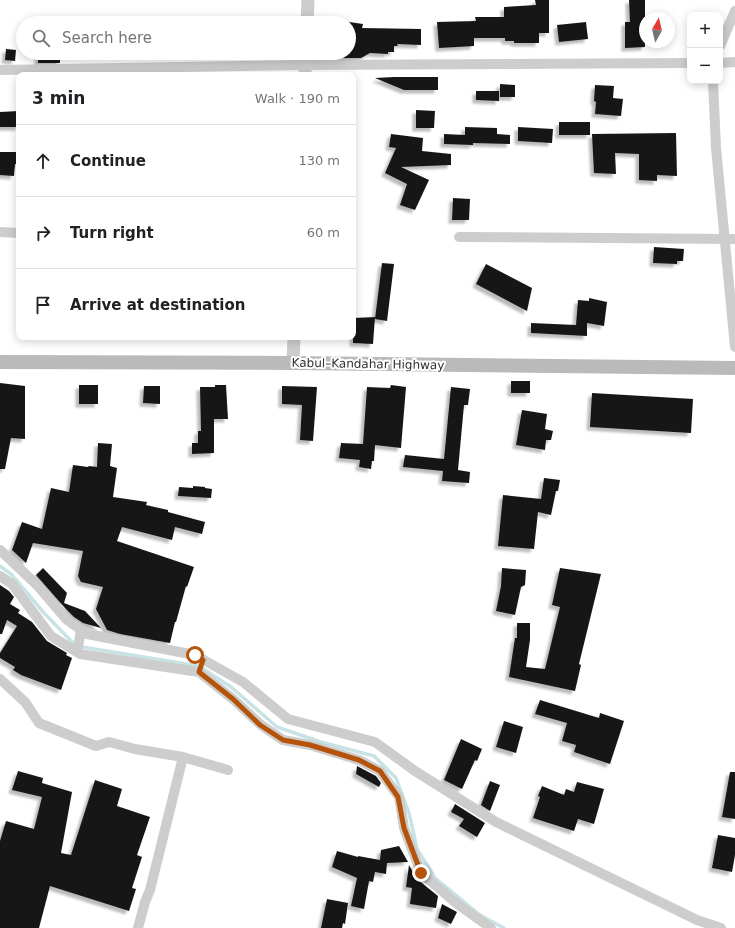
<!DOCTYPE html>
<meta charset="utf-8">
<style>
:root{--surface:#fff;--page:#f6f6f6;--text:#202124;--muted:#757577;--line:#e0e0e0}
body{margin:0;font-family:"DejaVu Sans",sans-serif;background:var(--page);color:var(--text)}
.controls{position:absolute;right:12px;top:12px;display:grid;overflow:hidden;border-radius:8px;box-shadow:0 2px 10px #0003}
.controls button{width:36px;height:36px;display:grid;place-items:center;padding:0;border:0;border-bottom:1px solid var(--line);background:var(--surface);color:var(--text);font:20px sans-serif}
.compass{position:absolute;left:639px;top:12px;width:36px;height:36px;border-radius:50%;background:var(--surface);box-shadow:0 2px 10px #0003;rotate:8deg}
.stop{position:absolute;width:12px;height:12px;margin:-9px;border:3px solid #b45309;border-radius:50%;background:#fff}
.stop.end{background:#b45309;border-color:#fff;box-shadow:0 1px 4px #0008}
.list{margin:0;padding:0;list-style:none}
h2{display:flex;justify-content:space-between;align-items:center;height:52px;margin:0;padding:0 16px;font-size:17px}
h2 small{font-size:13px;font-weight:400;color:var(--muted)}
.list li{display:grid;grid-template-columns:26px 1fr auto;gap:12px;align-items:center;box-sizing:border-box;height:72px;padding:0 16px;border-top:1px solid var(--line)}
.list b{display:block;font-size:15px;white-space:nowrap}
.list em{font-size:13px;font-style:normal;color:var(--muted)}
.icon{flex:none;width:22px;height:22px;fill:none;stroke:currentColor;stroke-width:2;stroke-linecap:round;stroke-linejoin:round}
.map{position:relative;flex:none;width:735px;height:928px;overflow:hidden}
.search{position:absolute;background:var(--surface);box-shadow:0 2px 10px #0003;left:16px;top:16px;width:340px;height:44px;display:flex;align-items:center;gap:10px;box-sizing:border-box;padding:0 14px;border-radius:22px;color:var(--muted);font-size:15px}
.panel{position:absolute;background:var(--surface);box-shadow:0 2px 10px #0003;left:16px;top:72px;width:340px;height:268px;border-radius:8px}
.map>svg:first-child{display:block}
</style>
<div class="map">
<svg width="735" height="928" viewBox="0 0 735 928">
<defs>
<filter id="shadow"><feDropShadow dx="-3.5" dy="3.5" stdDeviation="1" flood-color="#0004"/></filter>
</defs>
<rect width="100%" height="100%" fill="#fff"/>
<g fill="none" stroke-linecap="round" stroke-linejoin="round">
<!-- stream -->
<path stroke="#c8e3e5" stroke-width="3.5" d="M0 566 11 574 44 613 76 646 199 666 231 687 277 727 321 742 374 756 396 778 409 813 417 849 435 878 480 915 504 928"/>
</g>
<!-- building -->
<path fill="#171717" filter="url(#shadow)" d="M535 0H549V33H539V43H514V41H505V38H474V46L439 48 437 22 476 21 475 17H504V7L536 5Z
M629 0H645V47L625 48V22H630Z
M349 22 363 24 362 28 421 29V45L397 44 398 46H394V52H388V54L370 53 361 58H320V53H349Z
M586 22 588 39 559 42 557 25Z
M6 49 16 50 15 61 5 60Z
M38 53H60V63H38Z
M394 77H438V90H404L375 78Z
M500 84 515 85V97H500Z
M595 85 614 86 613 98 623 99 621 116 595 114 596 102 594 101Z
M476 91H499V101L476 100Z
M416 110 435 111 434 128H416Z
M19 111V127H0V112Z
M559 122H590V135H559Z
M465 127 497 128V134L510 135V144L473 143V145L444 144V134L465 135Z
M518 127 553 129 552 143 518 141Z
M676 133 677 176 657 175V181L639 180V154L615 153 616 174 594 173 592 134Z
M391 134 423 138 422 151 451 154V165L401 167 429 180 415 210 400 205 407 184 385 173 396 148 389 147Z
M0 152H19V164H15L14 176 0 175Z
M453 198 470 199 469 220H452Z
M654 247 684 249 683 261H677V264L653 263Z
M382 263 394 264 387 321 375 319Z
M486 264 532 288 527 311 476 284Z
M589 298 607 302 604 326 587 323V336L531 333V323L576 325 578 300 589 301Z
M375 317 373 344 353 343V318Z
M511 381H530V393H511Z
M0 383 25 386V439L11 438 5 469H0Z
M79 385H98V404H79Z
M215 385H226L228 419H214V453L192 454V443H198V431H201L200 387H215Z
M391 385 406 387 401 448 375 445 374 461H372L371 469 359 467 360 460 339 458 341 443 363 444 367 387 390 388Z
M144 386H160V404L143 403Z
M282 386 317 387 313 441 300 440 302 405 282 404Z
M451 387 470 389 468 405H464L458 470 470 472 469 483 442 481 443 471 403 467 405 455 444 459Z
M592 393 693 399 691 433 590 427Z
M522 410 547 414 545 429 553 431 551 440H546L545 450 516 445Z
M98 443 112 444 110 466 117 468 113 497 147 502 146 505 168 510V512L205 522 202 534 175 527 172 540 122 527 117 541 194 567 187 587 186 586 176 622H175L170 643 120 634 107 630 96 609 103 587 81 582 78 576 83 551 33 543 26 563 12 550 22 522 42 529 51 488 69 492 73 465 88 467 89 466 97 467Z
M544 478 560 480 558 491H556L551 515 538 512 534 549 498 546 503 495 541 499Z
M193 486 205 487V488L212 489 211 498 178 496 179 487 193 488Z
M43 568 67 593 64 603 85 611 101 628 83 623 74 617 65 608 36 575Z
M502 568 526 570 525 585 521 587 515 615 496 611 501 586Z
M560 568 601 574 579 664 581 665 575 691 509 677 515 638H517V623H530V640L526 667 545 669 560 607 552 605Z
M0 585 9 591 14 597 10 604 20 610 18 613 32 622 47 641 67 653 66 655 72 658 61 690 21 675 13 670 15 667 0 658V653L17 626 7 620 2 634H0Z
M540 700 599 718 600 713 624 721 610 764 574 752 576 745 562 741 567 723 535 714Z
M504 721 523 727 516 753 496 747Z
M461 739 482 749 477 761 475 760 462 789 444 780Z
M357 766 376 776 381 783 379 787 356 774Z
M18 771 43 778 42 783 72 792 61 853 71 855 95 780 122 789 117 806 150 817 137 855 142 857 132 888 136 889 129 911 50 886 39 928H0V841L6 821 34 829 42 797 12 790Z
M730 772H735V819L722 817Z
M490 781 500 785 490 811 481 805Z
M577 782 604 789 594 824 578 819 574 831 533 818 540 797 538 796 542 786 564 795 566 789 574 792Z
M455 804 485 823 477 837 459 826 464 819 451 812Z
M718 835 735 838V855L732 872 712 868Z
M399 846 408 862 387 863 386 874 375 872 373 882 369 881 364 909 351 906 357 878 332 867 337 851 358 857V856L380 860 381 850Z
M409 865 417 879 438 896 436 908 410 904 412 888 406 887Z
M327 899 348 903 345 924 343 923 342 928H321Z
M442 904 457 912 451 924 438 918Z"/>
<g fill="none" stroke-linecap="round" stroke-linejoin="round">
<!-- minor -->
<path stroke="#cdcdcd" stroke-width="10" d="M720 46 735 11
M720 63 735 62
M0 70 305 65 690 63
M713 81 716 148 735 347
M0 232 19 233
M459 237 735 239
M0 550 37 585 67 620 87 634 195 655 243 682 288 719 375 742 415 771 496 822 697 920 721 928
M0 576 12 584 51 636 80 654 199 672 233 699 261 725 283 740 310 745 359 760 380 771 399 797 404 828 421 873 456 903 491 928
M77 652 81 630
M0 679 25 702 39 723 96 746 109 742 135 749 183 757 228 770
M138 928 145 902 150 890 183 757"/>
<!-- tertiary -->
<path stroke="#cdcdcd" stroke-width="13" d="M307 23 308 0
M305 75 306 53
M293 363 294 337"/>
<!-- secondary -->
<path stroke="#bababa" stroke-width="14" d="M0 362 293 363 735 368"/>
</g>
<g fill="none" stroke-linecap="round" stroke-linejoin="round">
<!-- route -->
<path stroke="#b45309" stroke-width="5" d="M195 655 203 660 199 672 233 699 260 725 283 740 310 745 359 760 380 771 398 797 404 828 421 873"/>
</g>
<g text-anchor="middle" stroke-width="4" stroke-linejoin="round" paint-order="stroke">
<!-- street labels -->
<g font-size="12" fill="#303030" stroke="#fff">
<text transform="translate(368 364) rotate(1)" y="4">Kabul–Kandahar Highway</text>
</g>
</g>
</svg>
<div class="controls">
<button>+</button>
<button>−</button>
</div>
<svg class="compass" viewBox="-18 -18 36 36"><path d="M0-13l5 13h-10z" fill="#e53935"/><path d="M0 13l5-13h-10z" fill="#757577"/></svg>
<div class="stop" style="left:195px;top:655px"></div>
<div class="stop end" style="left:421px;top:873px"></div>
<div class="search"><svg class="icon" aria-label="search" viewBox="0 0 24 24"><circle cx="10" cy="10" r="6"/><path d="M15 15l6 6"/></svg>Search here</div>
<section class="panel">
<h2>3 min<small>Walk · 190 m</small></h2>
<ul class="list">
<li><svg class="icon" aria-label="ahead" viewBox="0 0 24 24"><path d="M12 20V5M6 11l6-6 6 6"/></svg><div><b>Continue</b></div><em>130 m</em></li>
<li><svg class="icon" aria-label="right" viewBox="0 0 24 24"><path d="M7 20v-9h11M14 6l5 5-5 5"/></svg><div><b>Turn right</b></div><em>60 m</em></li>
<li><svg class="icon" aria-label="arrive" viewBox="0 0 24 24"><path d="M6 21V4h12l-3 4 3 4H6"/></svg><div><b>Arrive at destination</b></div></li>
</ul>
</section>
</div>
